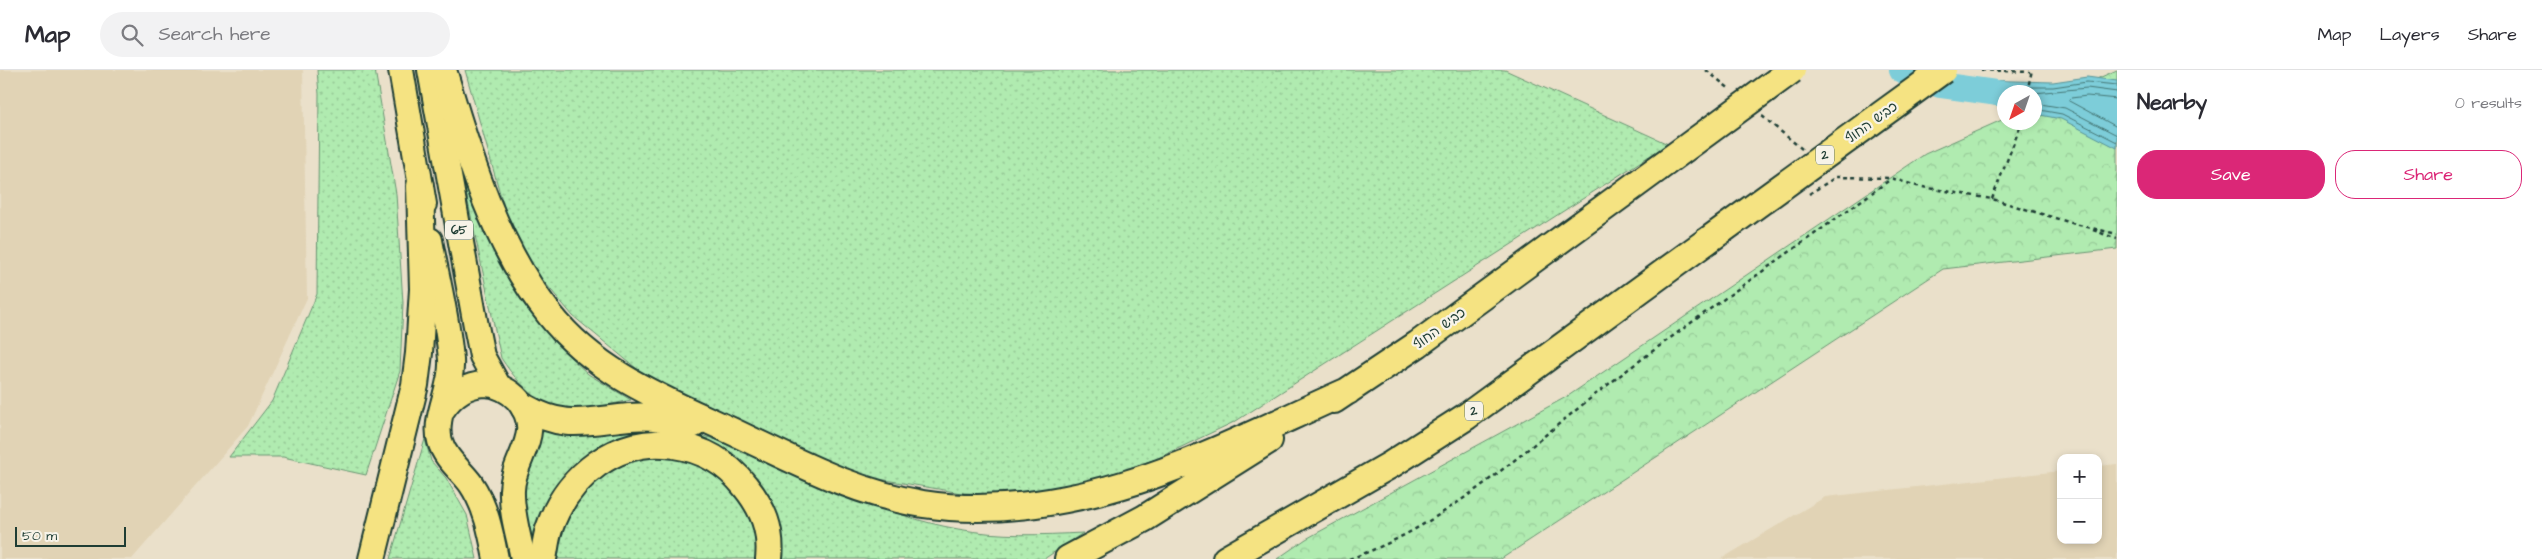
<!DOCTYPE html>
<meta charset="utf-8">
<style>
:root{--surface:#fff;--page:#f2f2f3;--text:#2b2b33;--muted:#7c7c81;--line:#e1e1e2;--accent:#db2777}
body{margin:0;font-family:"Architects Daughter","Playpen Sans Hebrew",sans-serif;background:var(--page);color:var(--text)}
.controls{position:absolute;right:15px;bottom:15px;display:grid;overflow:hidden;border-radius:10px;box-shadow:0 2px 8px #0003}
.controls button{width:45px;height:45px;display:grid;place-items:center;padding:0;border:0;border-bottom:1px solid var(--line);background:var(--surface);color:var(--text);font:25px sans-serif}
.compass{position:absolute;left:1997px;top:15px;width:45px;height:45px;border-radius:50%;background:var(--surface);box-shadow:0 2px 8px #0003;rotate:220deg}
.scale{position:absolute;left:15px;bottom:12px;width:111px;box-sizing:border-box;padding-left:5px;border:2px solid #1f3d34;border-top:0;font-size:14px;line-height:18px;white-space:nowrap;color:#1f3d34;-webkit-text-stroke:4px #f7f3e8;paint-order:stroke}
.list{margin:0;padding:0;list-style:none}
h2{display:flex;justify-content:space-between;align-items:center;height:65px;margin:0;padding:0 20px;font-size:21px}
h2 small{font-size:16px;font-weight:400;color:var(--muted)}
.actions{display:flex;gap:10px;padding:15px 20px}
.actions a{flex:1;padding:11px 0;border:1px solid var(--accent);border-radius:20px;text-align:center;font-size:18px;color:var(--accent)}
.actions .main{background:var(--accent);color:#fff}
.icon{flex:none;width:28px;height:28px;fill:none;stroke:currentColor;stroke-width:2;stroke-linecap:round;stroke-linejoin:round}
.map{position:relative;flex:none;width:2117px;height:489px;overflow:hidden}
header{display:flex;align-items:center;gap:30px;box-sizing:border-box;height:70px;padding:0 25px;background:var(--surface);border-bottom:1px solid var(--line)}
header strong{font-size:24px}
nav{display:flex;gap:28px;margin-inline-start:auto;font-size:18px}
.search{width:350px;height:45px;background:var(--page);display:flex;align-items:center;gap:12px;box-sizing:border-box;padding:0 18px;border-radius:28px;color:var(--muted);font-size:19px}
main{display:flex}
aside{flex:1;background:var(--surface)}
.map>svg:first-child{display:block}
</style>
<header>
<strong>Map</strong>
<div class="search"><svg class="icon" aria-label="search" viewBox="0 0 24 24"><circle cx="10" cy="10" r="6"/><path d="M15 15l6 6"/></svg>Search here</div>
<nav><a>Map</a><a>Layers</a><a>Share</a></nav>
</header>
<main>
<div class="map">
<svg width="2117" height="489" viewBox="0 0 2117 489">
<defs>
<pattern id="grass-dots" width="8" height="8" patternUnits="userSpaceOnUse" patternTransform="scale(1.25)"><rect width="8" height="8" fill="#b0ebb0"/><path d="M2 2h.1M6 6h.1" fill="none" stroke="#97ca98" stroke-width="1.8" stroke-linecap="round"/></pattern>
<pattern id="forest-crowns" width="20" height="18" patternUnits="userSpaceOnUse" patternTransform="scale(1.25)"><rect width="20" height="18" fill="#b0ebb0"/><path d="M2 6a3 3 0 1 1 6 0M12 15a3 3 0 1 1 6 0" fill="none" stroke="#97ca98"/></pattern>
</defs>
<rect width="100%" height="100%" fill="#eae0ca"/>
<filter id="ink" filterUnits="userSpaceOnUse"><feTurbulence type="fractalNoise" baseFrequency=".02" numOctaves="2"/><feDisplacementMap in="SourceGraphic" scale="10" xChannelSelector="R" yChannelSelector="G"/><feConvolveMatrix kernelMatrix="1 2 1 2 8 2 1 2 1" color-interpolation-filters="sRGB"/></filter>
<g filter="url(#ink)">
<!-- built -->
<path fill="#e1d3b5" d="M0 0H303L307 228 248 356 132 489H0Z
M2117 394V489H1721L1825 427 2061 401V470H2098V396Z"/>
<!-- grass -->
<path fill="url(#grass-dots)" stroke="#689472" d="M317 0H375L396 124 403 233 400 301 366 405 283 387H229L272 331 317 224 319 24Z
M465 0H1505L1668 74 1236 351 1156 389 1066 419 973 425 856 405 746 359 642 303 573 246 524 188 509 155Z
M464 113 529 237 553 271 588 304 631 330C607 335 572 344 549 334 529 326 512 305 501 288Z
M661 355C690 362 718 369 745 380 815 408 883 446 958 459 1000 467 1041 465 1083 463L1044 489H778L748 405 625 368 534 489 523 432 522 407 536 357Z
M425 369 431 391 446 408 467 445 477 489H390Z
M632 387H682L720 405 755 450 758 489H554C565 433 584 414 632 387Z"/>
<!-- forest -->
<path fill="url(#forest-crowns)" stroke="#689472" d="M2117 0V179L1943 199 1501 489H1277L1306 469 1568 326 1925 84 2004 49V52H2034L2035 36Z"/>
<!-- water -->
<path fill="#7dcdd9" stroke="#579397" d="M2087 7 2117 11V78L2061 49 2035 44 2034 22H2004V37L1971 30 1976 10 2053 12Z"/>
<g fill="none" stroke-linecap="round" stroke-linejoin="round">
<!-- shore -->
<path stroke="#457776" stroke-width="1" d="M2034 23 2087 18 2117 22
M2117 29 2087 26 2071 28 2069 31 2117 57
M2004 32 1979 27V17H2053L2087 12 2117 15
M2034 33 2065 38 2117 65
M2034 39 2062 44 2117 72"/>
<!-- river -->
<path stroke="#7dcdd9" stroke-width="26" d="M1902 0 1940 15 2004 24"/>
<defs>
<path id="trunk" d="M401 0 424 134
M430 0 476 256 482 286 499 317
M430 170C437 209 448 250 451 290 453 317 433 347 440 371 445 389 461 400 471 414 486 436 491 463 496 489
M443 339C453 324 466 315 484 314 497 314 510 321 518 330 546 364 513 386 512 420 511 444 519 466 523 489"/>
<path id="motorway" d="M443 0C468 84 494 175 550 245 599 307 673 333 742 366 801 394 858 424 923 434 969 441 1020 438 1066 429 1164 411 1257 361 1348 321
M1334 330 1418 274 1657 99
M524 337C564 360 586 351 629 347 651 345 672 349 694 354
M372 489 415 315 419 283 423 219 420 116
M543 489C545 479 546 468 549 459 567 406 618 366 674 375 703 379 727 393 745 416 763 438 772 460 769 489
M1068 489 1145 448 1269 370
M1226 489 1392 394 1467 346 1707 171"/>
</defs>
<!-- trunk casing -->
<use href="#trunk" stroke="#1f3d34" stroke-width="28"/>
<!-- motorway casing -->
<use href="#motorway" stroke="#1f3d34" stroke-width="30"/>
<!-- path -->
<path stroke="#1f3d34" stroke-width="2.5" stroke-dasharray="4 4" stroke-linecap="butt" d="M1706 0 1731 20
M1981 0 2030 2
M2027 22 2032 0
M1762 46 1802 79
M1809 124 1836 107 1891 108 1917 116 1992 129 2075 154 2117 164
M1992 129 2022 52
M2093 160 2117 169
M1349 489C1452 454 1533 371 1618 307 1708 239 1800 175 1891 109"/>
<!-- trunk -->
<use href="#trunk" stroke="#f5e382" stroke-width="24"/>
<!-- motorway -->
<use href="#motorway" stroke="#f5e382" stroke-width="26"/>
<defs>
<path id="motorway-bridge" d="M1657 99 1792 0
M1707 171 1943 0"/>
</defs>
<!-- motorway-bridge casing -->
<use href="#motorway-bridge" stroke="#1f3d34" stroke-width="30" stroke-linecap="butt"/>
<!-- motorway-bridge -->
<use href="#motorway-bridge" stroke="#f5e382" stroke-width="26"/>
</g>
</g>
<g text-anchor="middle" stroke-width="4.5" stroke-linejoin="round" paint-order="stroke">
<!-- shield labels -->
<g fill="#f7f3e8" stroke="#60746a" stroke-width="1">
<rect x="1816" y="75.5" width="18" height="19" rx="4"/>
<rect x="445" y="150.5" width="28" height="19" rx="4"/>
<rect x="1465" y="331.5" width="18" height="19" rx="4"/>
</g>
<g font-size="12" font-weight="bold" fill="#1f3d34">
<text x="1825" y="89">2</text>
<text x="459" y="164">65</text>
<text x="1474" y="345">2</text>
</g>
<!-- street labels -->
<g font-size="14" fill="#1f3d34" stroke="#f7f3e8">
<text transform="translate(1871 52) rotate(-36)" y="5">כביש החוף</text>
<text transform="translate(1439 258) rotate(-36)" y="5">כביש החוף</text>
</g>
</g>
</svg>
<div class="controls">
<button>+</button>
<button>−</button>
</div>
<svg class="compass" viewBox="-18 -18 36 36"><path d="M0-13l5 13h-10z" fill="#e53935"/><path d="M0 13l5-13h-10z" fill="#7c7c81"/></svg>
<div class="scale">50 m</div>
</div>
<aside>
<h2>Nearby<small>0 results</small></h2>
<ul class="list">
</ul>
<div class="actions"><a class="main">Save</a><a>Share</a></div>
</aside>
</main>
